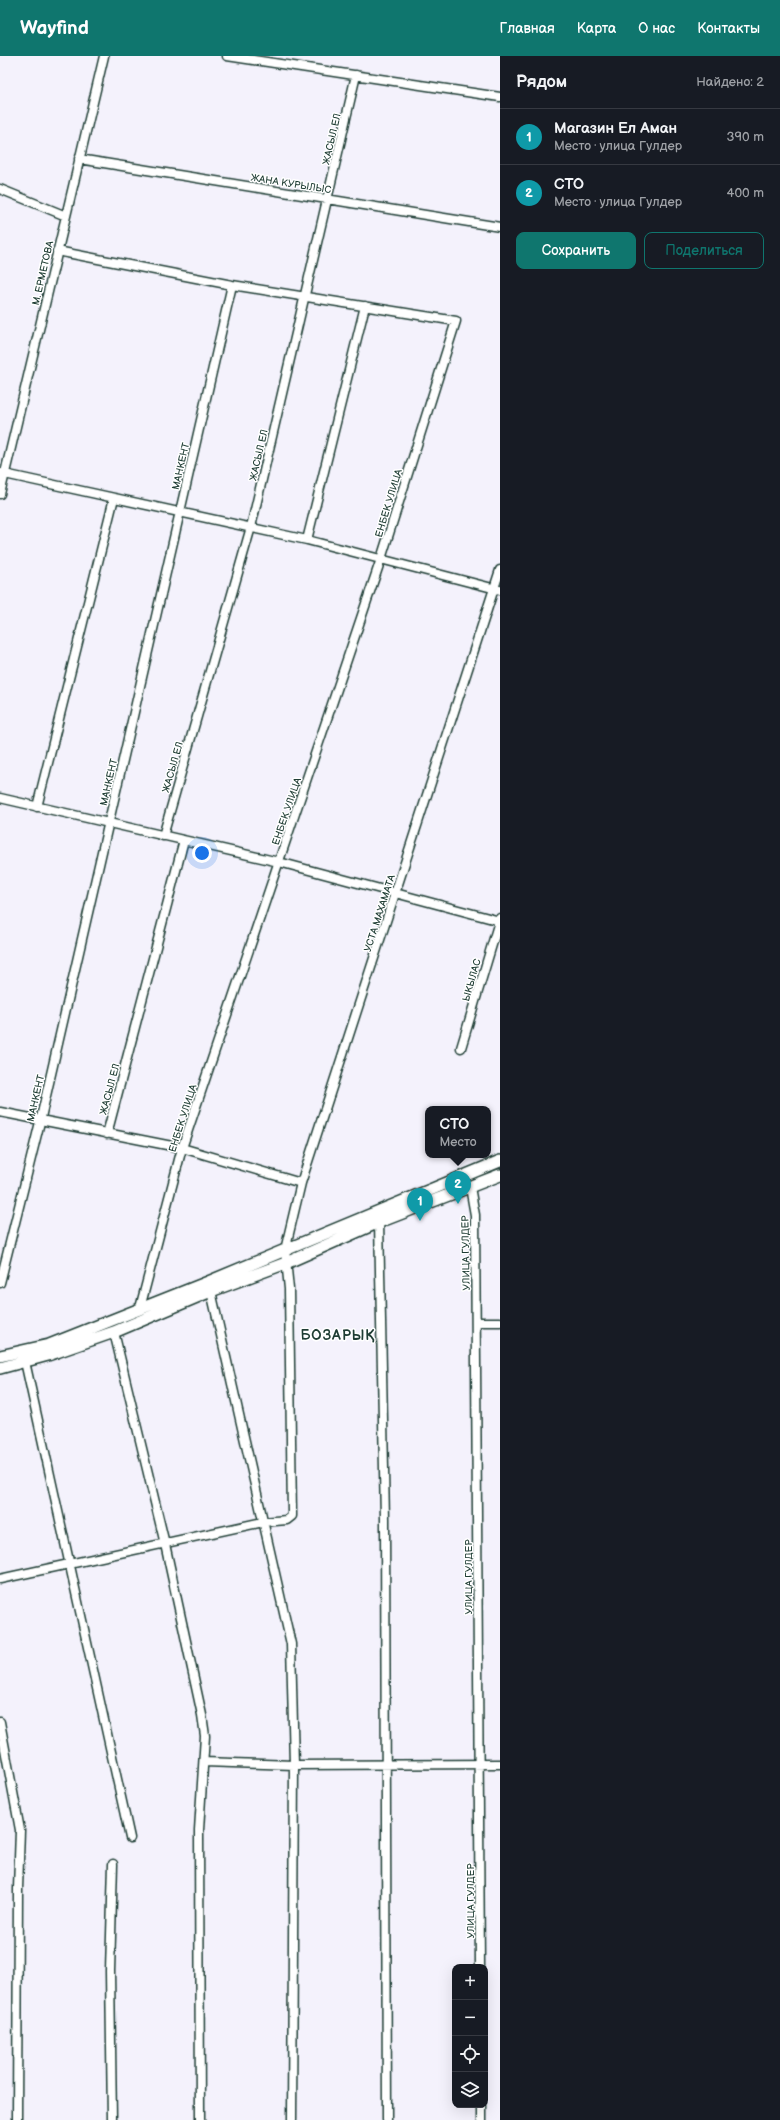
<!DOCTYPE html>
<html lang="ru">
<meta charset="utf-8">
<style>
:root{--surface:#171b24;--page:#242831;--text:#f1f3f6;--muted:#9ea1a6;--line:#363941;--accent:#0f766e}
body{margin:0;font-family:"Balsamiq Sans",sans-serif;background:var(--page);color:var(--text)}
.controls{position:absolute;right:12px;bottom:12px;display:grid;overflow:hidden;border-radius:8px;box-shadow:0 4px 16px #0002}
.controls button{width:36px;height:36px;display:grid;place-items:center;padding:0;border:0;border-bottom:1px solid var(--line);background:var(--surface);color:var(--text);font:20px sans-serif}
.you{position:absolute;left:202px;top:797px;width:14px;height:14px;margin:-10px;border:3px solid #fff;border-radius:50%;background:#1a73e8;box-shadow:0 0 0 6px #1a73e833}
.badge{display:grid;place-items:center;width:26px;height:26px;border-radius:50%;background:var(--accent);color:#fff;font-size:13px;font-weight:700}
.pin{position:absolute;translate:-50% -33px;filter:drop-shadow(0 1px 2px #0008)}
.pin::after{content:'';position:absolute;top:21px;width:14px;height:12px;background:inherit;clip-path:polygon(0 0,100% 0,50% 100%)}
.popup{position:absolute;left:425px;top:1050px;width:66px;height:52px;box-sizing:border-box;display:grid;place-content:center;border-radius:8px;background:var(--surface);filter:drop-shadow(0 1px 3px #0005);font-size:13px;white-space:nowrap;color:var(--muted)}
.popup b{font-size:15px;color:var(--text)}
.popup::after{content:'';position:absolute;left:50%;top:100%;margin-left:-8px;border:8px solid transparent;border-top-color:var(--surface)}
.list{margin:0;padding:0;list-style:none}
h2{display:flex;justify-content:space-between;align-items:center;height:52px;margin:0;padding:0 16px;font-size:17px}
h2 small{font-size:13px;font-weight:400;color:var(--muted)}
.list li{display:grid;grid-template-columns:26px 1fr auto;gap:12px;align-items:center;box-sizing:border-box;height:56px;padding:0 16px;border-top:1px solid var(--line)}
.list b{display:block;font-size:15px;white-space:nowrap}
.list p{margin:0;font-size:13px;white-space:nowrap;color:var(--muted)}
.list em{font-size:13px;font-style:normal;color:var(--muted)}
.actions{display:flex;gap:8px;padding:12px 16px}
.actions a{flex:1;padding:9px 0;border:1px solid var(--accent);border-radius:8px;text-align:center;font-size:14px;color:var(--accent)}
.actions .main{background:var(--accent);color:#fff}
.icon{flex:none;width:22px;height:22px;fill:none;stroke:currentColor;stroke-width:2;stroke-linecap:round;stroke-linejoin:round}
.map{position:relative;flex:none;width:500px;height:2064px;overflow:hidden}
header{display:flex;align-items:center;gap:24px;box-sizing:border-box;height:56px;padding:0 20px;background:var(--accent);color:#fff}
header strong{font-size:19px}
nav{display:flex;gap:22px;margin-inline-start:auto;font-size:14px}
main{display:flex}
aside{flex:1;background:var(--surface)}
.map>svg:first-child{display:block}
</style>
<header>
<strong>Wayfind</strong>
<nav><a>Главная</a><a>Карта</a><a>О нас</a><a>Контакты</a></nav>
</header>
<main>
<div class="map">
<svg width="500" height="2064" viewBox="0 0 500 2064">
<rect width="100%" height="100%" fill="#f4f2fc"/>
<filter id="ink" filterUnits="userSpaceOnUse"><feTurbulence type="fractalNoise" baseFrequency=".025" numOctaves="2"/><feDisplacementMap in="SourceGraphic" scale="8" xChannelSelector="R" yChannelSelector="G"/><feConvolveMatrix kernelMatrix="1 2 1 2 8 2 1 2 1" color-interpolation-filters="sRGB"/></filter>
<g filter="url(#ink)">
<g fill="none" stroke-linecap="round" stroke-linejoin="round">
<defs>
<path id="minor" d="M227 0 500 41
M79 103 500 171
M0 133 66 160
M57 195 232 229 456 265 381 503 182 1092 140 1252
M0 417 307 484 500 534
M0 438 104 0
M307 484 365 250
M0 742 279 806 500 865
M37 751 114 442
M163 780 251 471 356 19
M461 992 500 862
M0 1056 182 1092 301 1127
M107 1078 184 784
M470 1131 475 1159 480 1911
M379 1166 385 1463 387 2064
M0 1227 40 1066 232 229
M211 1235 291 1588 294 1709 292 2064
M477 1266H500
M114 1276 165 1488 202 1659 205 1680 199 1774 200 2064
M24 1301 130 1782
M0 1523 263 1466 287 1464 292 1460 289 1233 285 1194 301 1127 500 514
M0 1666 20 1774 18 1833 17 2064
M204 1706 294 1709 500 1708
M482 2049V2064
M112 2064 110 1915 113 1808"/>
<path id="secondary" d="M0 1300 49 1289 208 1226 500 1105
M0 1312 48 1299 114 1276 211 1235 286 1207 379 1166 500 1119"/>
</defs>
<!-- minor casing -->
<use href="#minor" stroke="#1f3d34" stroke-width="11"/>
<!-- secondary casing -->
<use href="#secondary" stroke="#1f3d34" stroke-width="14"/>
<!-- minor -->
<use href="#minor" stroke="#fff" stroke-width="8"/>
<!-- secondary -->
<use href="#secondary" stroke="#fff" stroke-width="11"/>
</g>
</g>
<g text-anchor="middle" stroke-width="3" stroke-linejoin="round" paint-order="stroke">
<!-- street labels -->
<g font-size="10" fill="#1f3d34" stroke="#fff">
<text transform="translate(331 83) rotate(-77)" y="4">ЖАСЫЛ ЕЛ</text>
<text transform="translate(291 127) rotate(9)" y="4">ЖАНА КУРЫЛЫС</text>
<text transform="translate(42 217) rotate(-77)" y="4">М. ЕРМЕТОВА</text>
<text transform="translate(258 399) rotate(-77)" y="4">ЖАСЫЛ ЕЛ</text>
<text transform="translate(180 410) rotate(-77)" y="4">МАНКЕНТ</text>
<text transform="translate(388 447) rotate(-73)" y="4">ЕНБЕК УЛИЦА</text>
<text transform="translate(172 711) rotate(-74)" y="4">ЖАСЫЛ ЕЛ</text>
<text transform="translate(108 726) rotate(-77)" y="4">МАНКЕНТ</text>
<text transform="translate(286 755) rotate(-71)" y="4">ЕНБЕК УЛИЦА</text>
<text transform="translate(379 857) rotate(-72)" y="4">УСТА МАХАМАТА</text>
<text transform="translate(471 924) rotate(-74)" y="4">ЫКЫЛАС</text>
<text transform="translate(109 1033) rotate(-75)" y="4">ЖАСЫЛ ЕЛ</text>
<text transform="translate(35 1042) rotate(-77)" y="4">МАНКЕНТ</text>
<text transform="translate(182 1062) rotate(-72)" y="4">ЕНБЕК УЛИЦА</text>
<text transform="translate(465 1197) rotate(-91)" y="4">УЛИЦА ГУЛДЕР</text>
<text transform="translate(468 1521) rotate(-90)" y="4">УЛИЦА ГУЛДЕР</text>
<text transform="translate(470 1845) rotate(-90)" y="4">УЛИЦА ГУЛДЕР</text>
</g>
<!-- district labels -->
<g font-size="14" font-weight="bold" letter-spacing="1" fill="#1f3d34" stroke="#fff">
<text x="338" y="1284">БОЗАРЫҚ</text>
</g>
</g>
</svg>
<div class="controls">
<button>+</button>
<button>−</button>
<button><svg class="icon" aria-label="locate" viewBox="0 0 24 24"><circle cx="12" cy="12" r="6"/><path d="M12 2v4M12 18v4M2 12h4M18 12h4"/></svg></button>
<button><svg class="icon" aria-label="layers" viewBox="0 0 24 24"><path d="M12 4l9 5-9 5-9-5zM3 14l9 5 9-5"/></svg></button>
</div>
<div class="you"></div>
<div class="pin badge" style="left:420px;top:1165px;background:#0f9aa8">1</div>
<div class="pin badge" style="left:458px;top:1148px;background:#0f9aa8">2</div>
<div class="popup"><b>СТО</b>Место</div>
</div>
<aside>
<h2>Рядом<small>Найдено: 2</small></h2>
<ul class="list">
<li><span class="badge" style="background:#0f9aa8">1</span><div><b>Магазин Ел Аман</b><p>Место · улица Гулдер</p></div><em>390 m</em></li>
<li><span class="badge" style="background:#0f9aa8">2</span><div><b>СТО</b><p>Место · улица Гулдер</p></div><em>400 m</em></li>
</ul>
<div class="actions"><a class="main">Сохранить</a><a>Поделиться</a></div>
</aside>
</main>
